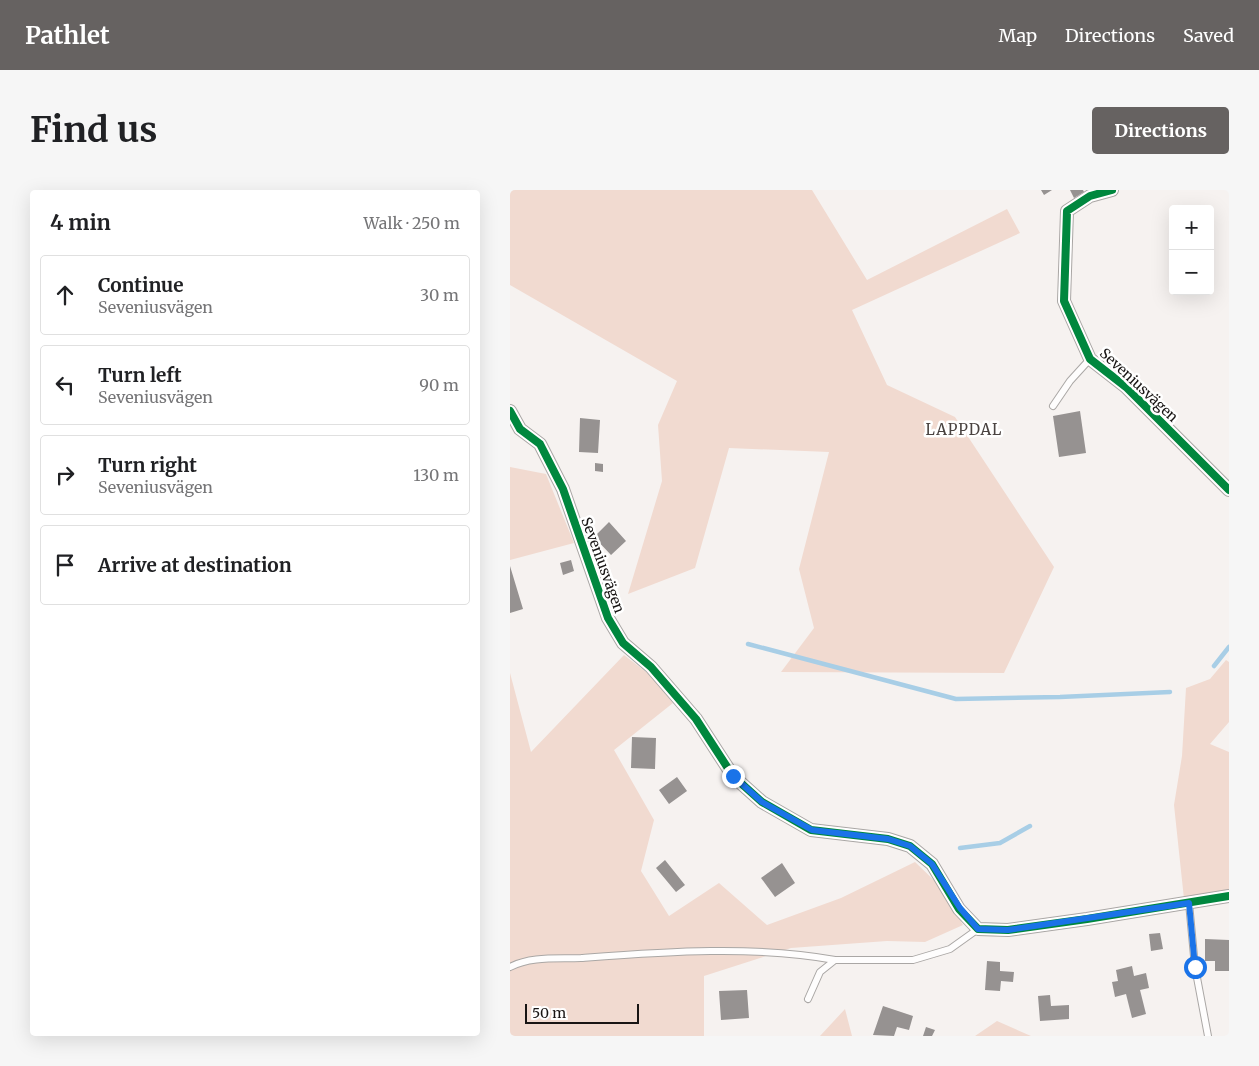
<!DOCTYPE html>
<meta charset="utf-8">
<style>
:root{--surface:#fff;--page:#f6f6f6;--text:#202124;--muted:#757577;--line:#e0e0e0;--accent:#666261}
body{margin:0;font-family:Merriweather,serif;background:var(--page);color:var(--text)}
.controls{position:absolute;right:15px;top:15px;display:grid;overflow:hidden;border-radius:5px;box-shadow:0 5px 20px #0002}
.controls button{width:45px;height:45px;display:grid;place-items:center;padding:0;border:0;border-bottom:1px solid var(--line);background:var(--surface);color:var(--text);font:25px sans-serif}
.scale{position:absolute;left:15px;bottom:12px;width:114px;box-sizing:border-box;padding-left:5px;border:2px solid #181514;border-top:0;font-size:14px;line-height:18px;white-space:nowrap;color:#181514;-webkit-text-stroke:4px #fff;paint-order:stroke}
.stop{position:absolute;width:15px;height:15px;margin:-11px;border:4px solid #1a73e8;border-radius:50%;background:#fff}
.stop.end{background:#1a73e8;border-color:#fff;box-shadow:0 1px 5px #0008}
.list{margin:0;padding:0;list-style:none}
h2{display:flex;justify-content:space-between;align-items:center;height:65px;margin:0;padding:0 20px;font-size:21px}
h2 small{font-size:16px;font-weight:400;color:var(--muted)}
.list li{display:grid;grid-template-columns:32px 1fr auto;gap:15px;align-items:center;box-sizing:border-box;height:80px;margin:0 10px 10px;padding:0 10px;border:1px solid var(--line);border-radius:5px}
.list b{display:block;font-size:19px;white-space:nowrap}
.list p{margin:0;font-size:16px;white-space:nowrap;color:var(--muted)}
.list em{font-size:16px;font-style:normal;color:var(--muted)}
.icon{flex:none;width:28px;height:28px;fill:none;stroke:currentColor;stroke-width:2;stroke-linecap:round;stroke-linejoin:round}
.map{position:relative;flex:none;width:719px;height:846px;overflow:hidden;border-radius:5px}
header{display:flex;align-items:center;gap:30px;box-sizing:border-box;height:70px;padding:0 25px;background:var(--accent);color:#fff}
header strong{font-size:24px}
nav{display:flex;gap:28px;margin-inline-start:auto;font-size:18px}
.intro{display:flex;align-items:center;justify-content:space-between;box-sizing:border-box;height:120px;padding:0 30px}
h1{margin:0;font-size:35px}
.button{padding:12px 22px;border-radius:5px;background:var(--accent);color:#fff;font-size:18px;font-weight:700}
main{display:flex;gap:30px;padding:0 30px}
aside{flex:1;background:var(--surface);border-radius:5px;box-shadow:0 5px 20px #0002}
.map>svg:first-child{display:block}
</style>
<header>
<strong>Pathlet</strong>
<nav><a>Map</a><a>Directions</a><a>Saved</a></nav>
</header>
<div class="intro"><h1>Find us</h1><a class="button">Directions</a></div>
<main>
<aside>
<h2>4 min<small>Walk · 250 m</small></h2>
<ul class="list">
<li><svg class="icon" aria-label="ahead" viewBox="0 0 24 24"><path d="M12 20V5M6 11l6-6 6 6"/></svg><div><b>Continue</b><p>Seveniusvägen</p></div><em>30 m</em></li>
<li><svg class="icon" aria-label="left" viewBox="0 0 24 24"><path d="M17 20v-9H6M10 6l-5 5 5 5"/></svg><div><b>Turn left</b><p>Seveniusvägen</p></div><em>90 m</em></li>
<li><svg class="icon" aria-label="right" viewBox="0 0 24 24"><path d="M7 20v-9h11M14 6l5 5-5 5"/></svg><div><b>Turn right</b><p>Seveniusvägen</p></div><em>130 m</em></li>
<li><svg class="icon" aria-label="arrive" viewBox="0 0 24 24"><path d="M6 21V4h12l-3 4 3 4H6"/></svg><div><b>Arrive at destination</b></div></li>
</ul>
</aside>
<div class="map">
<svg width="719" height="846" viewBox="0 0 719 846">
<rect width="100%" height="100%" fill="#f6f2f0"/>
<!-- green -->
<path fill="#f1dad0" d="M0 0H302L357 90 497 19 510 43 342 120 377 195 445 227 544 377 494 483 271 482 304 438 289 379 319 262 219 258 185 378 118 404 152 291 148 235 167 191 0 95Z
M0 277 36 284 64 353 0 370Z
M114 465 140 485 163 513 104 560 144 630 131 681 159 726 209 693 257 735 331 708 405 672 430 696 453 735 415 752 377 751 281 758 194 786V846H0V483L21 562Z
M716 470 719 472V532L700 554 719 562V701L674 709 664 615 672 566 676 498 700 489Z
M335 819 342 846H310Z
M487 831 521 846H465Z"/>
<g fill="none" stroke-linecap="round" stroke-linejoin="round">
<!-- stream -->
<path stroke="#a8cee6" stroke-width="4.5" d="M238 454 446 509 550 507 660 502
M704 476 719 457
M450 658 490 653 520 636"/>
</g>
<!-- building -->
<path fill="#969291" d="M531 0H542L534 5Z
M560 0H573L574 2 564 8Z
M570 221 576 263 549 267 543 226Z
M70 228 90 230 88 263 69 262Z
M85 273 93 274V282L85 281Z
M99 332 116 351 101 365 84 347Z
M61 370 64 381 53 385 50 373Z
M0 376 13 419 0 423Z
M122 547 146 548 145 579 121 578Z
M167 587 177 601 159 614 149 600Z
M155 670 175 695 166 702 146 678Z
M272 673 285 693 265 707 251 688Z
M650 743 653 759 641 761 639 744Z
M695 749 719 750V781H705V771H695Z
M477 771 490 772V781L504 782 503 792 491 791 490 801 475 800Z
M622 776 624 786 636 783 639 798 630 800 636 824 622 828 616 804 605 807 602 792 608 791 606 780Z
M237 800 239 828 211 830 209 801Z
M540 805 541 816 559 815V829L530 831 528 806Z
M373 816 403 826 399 840 387 837 384 846 363 845Z
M416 837 425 840 422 846H413Z"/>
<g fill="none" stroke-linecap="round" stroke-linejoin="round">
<defs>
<path id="lane" d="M543 216 560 191 580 169
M679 713 685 777 698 846
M0 777C21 766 47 769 71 768 153 762 244 755 325 770
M298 809 310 782 325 770H403L440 759 468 739"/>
<path id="street" d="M602 0 580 6 557 21 554 111 580 169 616 197 719 300
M0 221 10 239 30 254 53 299 98 428 113 453 141 477 186 529 223 586 252 612 301 640 378 649 400 656 422 674 449 719 468 739 498 740 577 729 719 706"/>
</defs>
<!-- lane casing -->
<use href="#lane" stroke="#aaa7a5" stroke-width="8"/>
<!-- street casing -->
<use href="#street" stroke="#aaa7a5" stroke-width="14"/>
<!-- lane -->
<use href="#lane" stroke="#fefdfd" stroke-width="6"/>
<!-- street -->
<use href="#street" stroke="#fefdfd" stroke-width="12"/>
<defs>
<path id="cycleway" d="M602 0 580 6 557 21 554 111 580 169 616 197 719 300
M0 221 10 239 30 254 53 299 98 428 113 453 141 477 186 529 223 586 252 612 301 640 378 649 400 656 422 674 449 719 468 739 498 740 577 729 719 706"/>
</defs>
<!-- cycleway casing -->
<use href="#cycleway" stroke="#fff" stroke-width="11"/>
<!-- cycleway -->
<use href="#cycleway" stroke="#00873e" stroke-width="8"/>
</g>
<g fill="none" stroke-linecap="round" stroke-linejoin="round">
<!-- route -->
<path stroke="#1a73e8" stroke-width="6" d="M223 586 252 612 302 640 378 649 400 656 422 674 450 718 468 739 498 740 679 713 685 777"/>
</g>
<g text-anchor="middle" stroke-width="5" stroke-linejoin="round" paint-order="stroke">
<!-- street labels -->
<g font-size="14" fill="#181514" stroke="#fff">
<text transform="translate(629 195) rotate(43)" y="5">Seveniusvägen</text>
<text transform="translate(93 375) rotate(70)" y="5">Seveniusvägen</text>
</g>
<!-- neighbourhood labels -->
<g font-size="15" letter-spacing="1" fill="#4a4341" stroke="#fff">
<text x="454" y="245">LAPPDAL</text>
</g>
</g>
</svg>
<div class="controls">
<button>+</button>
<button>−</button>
</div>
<div class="scale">50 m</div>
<div class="stop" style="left:685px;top:777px"></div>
<div class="stop end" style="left:223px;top:586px"></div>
</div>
</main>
